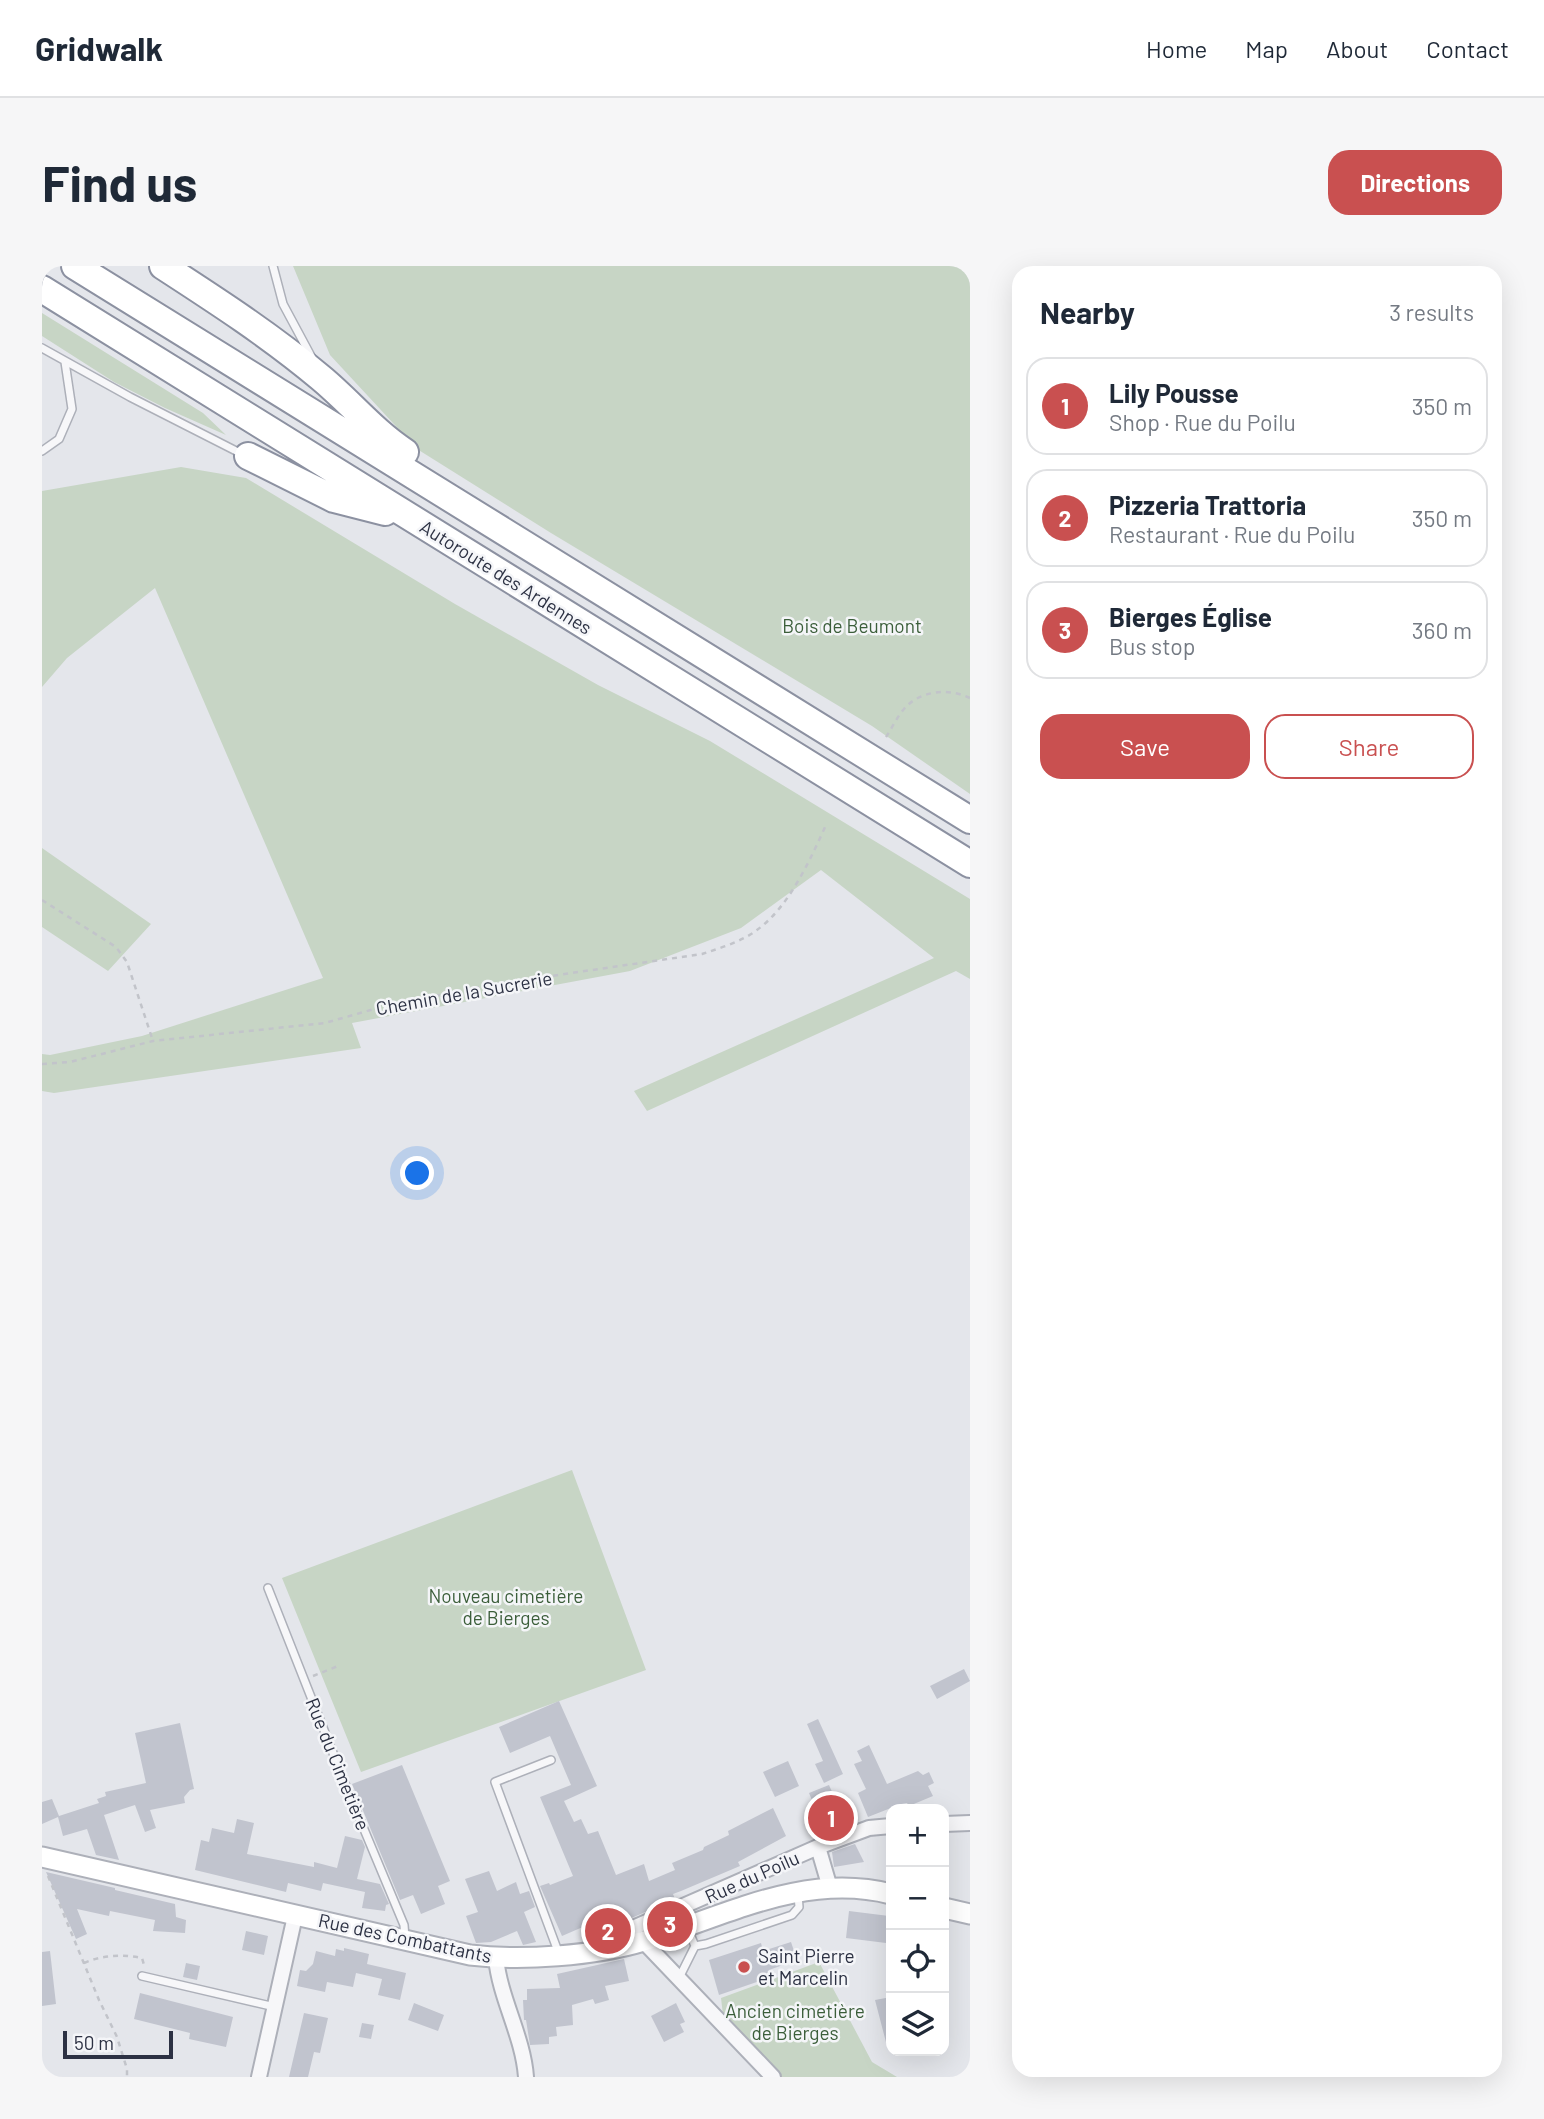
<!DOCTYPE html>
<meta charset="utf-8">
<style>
:root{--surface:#fff;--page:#f6f6f7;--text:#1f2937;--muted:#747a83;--line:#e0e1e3;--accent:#c95050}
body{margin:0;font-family:Barlow,sans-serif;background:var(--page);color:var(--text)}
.controls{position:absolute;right:21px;bottom:21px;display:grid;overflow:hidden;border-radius:14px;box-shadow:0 7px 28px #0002}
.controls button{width:63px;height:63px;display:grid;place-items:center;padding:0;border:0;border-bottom:2px solid var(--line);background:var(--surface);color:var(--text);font:35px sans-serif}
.scale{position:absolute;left:21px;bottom:18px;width:110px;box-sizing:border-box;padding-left:7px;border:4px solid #2c3143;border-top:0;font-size:19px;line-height:24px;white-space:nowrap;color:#2c3143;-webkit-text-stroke:5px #f4f5f8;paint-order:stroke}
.you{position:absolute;left:376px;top:908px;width:24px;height:24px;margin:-18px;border:5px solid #fff;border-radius:50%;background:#1a73e8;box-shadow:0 0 0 10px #1a73e833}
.badge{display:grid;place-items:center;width:46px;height:46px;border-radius:50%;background:var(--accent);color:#fff;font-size:23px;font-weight:700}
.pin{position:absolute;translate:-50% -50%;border:4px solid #fff;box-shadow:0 2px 7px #0006}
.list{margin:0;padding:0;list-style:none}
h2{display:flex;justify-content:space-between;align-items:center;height:91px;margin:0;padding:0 28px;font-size:30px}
h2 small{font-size:23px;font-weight:400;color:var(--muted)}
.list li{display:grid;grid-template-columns:46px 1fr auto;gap:21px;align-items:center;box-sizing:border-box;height:98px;margin:0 14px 14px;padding:0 14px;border:2px solid var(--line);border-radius:21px}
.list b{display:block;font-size:26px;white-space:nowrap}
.list p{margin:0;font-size:23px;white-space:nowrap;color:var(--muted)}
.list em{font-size:23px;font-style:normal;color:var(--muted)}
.actions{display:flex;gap:14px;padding:21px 28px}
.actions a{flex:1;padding:16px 0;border:2px solid var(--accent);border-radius:21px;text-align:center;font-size:24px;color:var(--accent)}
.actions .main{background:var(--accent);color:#fff}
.icon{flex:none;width:38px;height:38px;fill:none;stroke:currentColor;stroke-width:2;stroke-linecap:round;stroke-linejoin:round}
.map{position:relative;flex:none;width:928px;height:1811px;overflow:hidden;border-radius:21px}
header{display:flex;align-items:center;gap:42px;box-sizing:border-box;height:98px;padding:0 35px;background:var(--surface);border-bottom:2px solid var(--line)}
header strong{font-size:33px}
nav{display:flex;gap:38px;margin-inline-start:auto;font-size:24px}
.intro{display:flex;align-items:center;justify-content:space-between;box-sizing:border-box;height:168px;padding:0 42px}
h1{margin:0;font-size:49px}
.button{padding:18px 32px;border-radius:21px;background:var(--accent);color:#fff;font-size:24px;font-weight:700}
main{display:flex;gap:42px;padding:0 42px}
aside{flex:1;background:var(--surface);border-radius:21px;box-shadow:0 7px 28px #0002}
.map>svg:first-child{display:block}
</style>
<header>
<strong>Gridwalk</strong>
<nav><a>Home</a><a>Map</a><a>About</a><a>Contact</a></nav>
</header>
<div class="intro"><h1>Find us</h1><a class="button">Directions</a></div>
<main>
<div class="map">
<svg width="928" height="1811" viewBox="0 0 928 1811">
<rect width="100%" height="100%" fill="#e4e6eb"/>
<!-- green -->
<path fill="#c7d5c5" d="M251 0H928V528L830 460 509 267 375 183 288 89Z
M0 47 161 147 184 169 123 142 72 116 0 70Z
M139 201 204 212 413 338 556 419 668 475 928 633V713L914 705 605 845 592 825 892 692 779 604 699 662 588 705 310 757 319 782 12 827 0 825V788L8 789 100 770 281 712 113 322 25 392 0 421V225Z
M0 582 109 658 66 705 0 661Z
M530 1204 604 1404 319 1506 240 1312Z
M777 1696 830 1796 855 1811H739L681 1749 679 1732Z"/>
<!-- building -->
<path fill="#c1c4ce" d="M922 1403 928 1415 895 1433 888 1420Z
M517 1435 555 1520 522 1535 532 1556 539 1553 546 1568 556 1565 574 1609 602 1598 607 1615 633 1604 630 1597 661 1584 662 1581 687 1569 686 1565 731 1542 744 1570 696 1596 698 1600 639 1625 631 1628 633 1633 578 1657 573 1663 561 1667 559 1662 553 1664 550 1657 520 1670 498 1620 507 1617 508 1619 531 1610 498 1531 529 1519 508 1470 468 1487 457 1461Z
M776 1453 801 1508 782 1517 773 1498 781 1495 765 1458Z
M138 1457 152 1523 148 1524 142 1531 143 1537 108 1544 114 1562 103 1566 93 1539 62 1549 77 1594 54 1589 45 1563 21 1570 16 1551 0 1558V1536L10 1533 17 1550 57 1537 55 1533 64 1530 63 1526 104 1517 93 1467Z
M827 1479 845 1518 876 1505 881 1509 887 1506 892 1517 886 1520 891 1530 867 1540 865 1537 859 1538 826 1551 816 1527 824 1523 812 1498 820 1495 815 1485Z
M746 1495 757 1520 733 1531 721 1506Z
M360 1499 408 1615 396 1620 403 1638 379 1648 371 1629 358 1634 310 1518Z
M787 1519 803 1555 783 1565 767 1527Z
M195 1553 212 1557 205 1588 272 1601V1596L295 1602 303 1570 320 1574 323 1581 315 1613 338 1618 347 1638 344 1639 343 1645 320 1642 323 1626 281 1617 279 1625 246 1617 244 1626 153 1604 159 1574 167 1576 170 1562 192 1567Z
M813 1578 822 1596 792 1601 790 1586Z
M447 1605 455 1625 474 1616 478 1628 487 1625 493 1641 482 1646 494 1676 481 1679 475 1665 449 1676 434 1677 424 1650 436 1646 423 1613Z
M4 1606 73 1622V1624L133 1638 134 1651 144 1654 143 1667 111 1665 113 1654 68 1645 67 1650 35 1643 45 1668 34 1673Z
M807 1645 847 1650 844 1677 804 1672Z
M204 1665 226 1670 222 1689 200 1684Z
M749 1676 754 1691 743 1694 741 1699 727 1704 729 1711 677 1729 667 1694 719 1677 721 1685Z
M302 1682 327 1688 325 1698 364 1707 358 1734 336 1729 340 1713 314 1707 311 1721 285 1716 283 1726 255 1720 258 1704 264 1705 271 1698 274 1685 293 1690 294 1683 302 1685Z
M8 1685 14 1738 0 1740V1686Z
M582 1693 587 1715 563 1720 567 1734 553 1738 551 1733 530 1739 531 1759 514 1761 515 1770 507 1771V1778L488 1779 484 1754H482L481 1734H485V1723L518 1722 515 1708Z
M144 1697 158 1700 155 1714 141 1711Z
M98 1727 191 1751 184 1781 147 1773 148 1767 92 1753Z
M849 1731V1780H845L833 1734Z
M372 1737 402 1749 396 1765 366 1754Z
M634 1737 643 1756 638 1758 642 1766 622 1776 609 1750Z
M262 1747 286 1752 278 1787 272 1786 266 1811H247Z
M320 1757 332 1759 329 1773 317 1771Z"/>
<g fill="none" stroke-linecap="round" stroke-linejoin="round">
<defs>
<path id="lane" d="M231 0 241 38 270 92
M0 82 88 131 200 188
M0 185 17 173 30 143 23 96
M226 1322 306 1525 362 1659 363 1672
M509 1494 453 1516 517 1688
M645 1661 653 1680 664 1678 750 1649 757 1641 756 1629
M100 1710 233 1741
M637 1712 653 1680"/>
<path id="street" d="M902 1558 928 1557
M788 1622 776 1581 827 1562 849 1560
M601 1675 731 1811
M575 1682 582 1666 776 1581
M454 1692C458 1733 481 1770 484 1811
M217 1811 253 1650"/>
<path id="secondary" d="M0 1591 428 1689C479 1695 553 1690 602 1675 683 1650 762 1606 849 1628
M902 1642 928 1648"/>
<path id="highway" d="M33 0 928 554
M121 0C175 35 229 70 279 112 308 136 331 165 363 186
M0 23 928 598
M206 190 292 233 343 246"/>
</defs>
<!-- lane casing -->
<use href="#lane" stroke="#adb0b9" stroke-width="10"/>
<!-- street casing -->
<use href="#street" stroke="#adb0b9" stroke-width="18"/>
<!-- secondary casing -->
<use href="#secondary" stroke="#adb0b9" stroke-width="23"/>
<!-- highway casing -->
<use href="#highway" stroke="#8c91a1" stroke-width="30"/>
<!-- path -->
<path stroke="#c2c4ca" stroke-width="2.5" stroke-dasharray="5 5" stroke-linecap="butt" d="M844 471C850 462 855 451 862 443 878 424 907 422 928 432
M0 634 74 681 85 696 111 775
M0 798 28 796 111 775 283 757 339 741 447 719 660 688C678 682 699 676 715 664 747 641 768 594 784 559
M271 1410 296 1400
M6 1610 57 1734 75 1771 85 1803V1811
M42 1697C60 1689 81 1688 100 1692L102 1699"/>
<!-- lane -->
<use href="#lane" stroke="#f7f7f9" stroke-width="7"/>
<!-- street -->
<use href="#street" stroke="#f7f7f9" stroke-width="14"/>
<!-- secondary -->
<use href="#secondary" stroke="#fff" stroke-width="19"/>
<!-- highway -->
<use href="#highway" stroke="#fff" stroke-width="26"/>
</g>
<!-- markers -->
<circle fill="#c95050" stroke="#f4f5f8" stroke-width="2.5" cx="702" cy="1701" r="7"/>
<g text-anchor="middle" stroke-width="5" stroke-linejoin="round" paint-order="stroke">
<!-- street labels -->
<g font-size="19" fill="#2c3143" stroke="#f4f5f8">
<text transform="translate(464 311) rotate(32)" y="7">Autoroute des Ardennes</text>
<text transform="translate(422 727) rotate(-10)" y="7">Chemin de la Sucrerie</text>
<text transform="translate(296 1498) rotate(68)" y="7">Rue du Cimetière</text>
<text transform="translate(710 1611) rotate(-24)" y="7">Rue du Poilu</text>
<text transform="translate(363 1672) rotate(12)" y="7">Rue des Combattants</text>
</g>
<!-- park labels -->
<g font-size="19" fill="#3b5e3a" stroke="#f4f5f8">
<text x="810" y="367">Bois de Beumont</text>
<text x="464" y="1337">Nouveau cimetière<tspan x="464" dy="22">de Bierges</tspan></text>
<text x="753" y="1752">Ancien cimetière<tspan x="753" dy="22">de Bierges</tspan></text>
</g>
<!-- poi labels -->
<g font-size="19" fill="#2c3143" stroke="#f4f5f8" text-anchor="start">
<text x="716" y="1697">Saint Pierre<tspan x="716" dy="22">et Marcelin</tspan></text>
</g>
</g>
</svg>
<div class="controls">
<button>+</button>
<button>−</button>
<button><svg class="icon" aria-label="locate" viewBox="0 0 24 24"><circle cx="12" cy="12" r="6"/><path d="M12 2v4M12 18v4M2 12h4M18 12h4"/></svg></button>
<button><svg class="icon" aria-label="layers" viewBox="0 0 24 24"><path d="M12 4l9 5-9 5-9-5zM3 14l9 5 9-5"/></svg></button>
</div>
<div class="scale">50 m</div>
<div class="you"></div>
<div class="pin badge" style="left:789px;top:1552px">1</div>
<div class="pin badge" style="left:566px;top:1665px">2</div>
<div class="pin badge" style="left:628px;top:1658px">3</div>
</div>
<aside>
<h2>Nearby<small>3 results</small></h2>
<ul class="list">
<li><span class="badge">1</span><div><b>Lily Pousse</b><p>Shop · Rue du Poilu</p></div><em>350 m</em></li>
<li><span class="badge">2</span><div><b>Pizzeria Trattoria</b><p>Restaurant · Rue du Poilu</p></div><em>350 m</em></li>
<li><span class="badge">3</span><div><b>Bierges Église</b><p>Bus stop</p></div><em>360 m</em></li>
</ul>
<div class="actions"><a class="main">Save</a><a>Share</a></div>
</aside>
</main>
